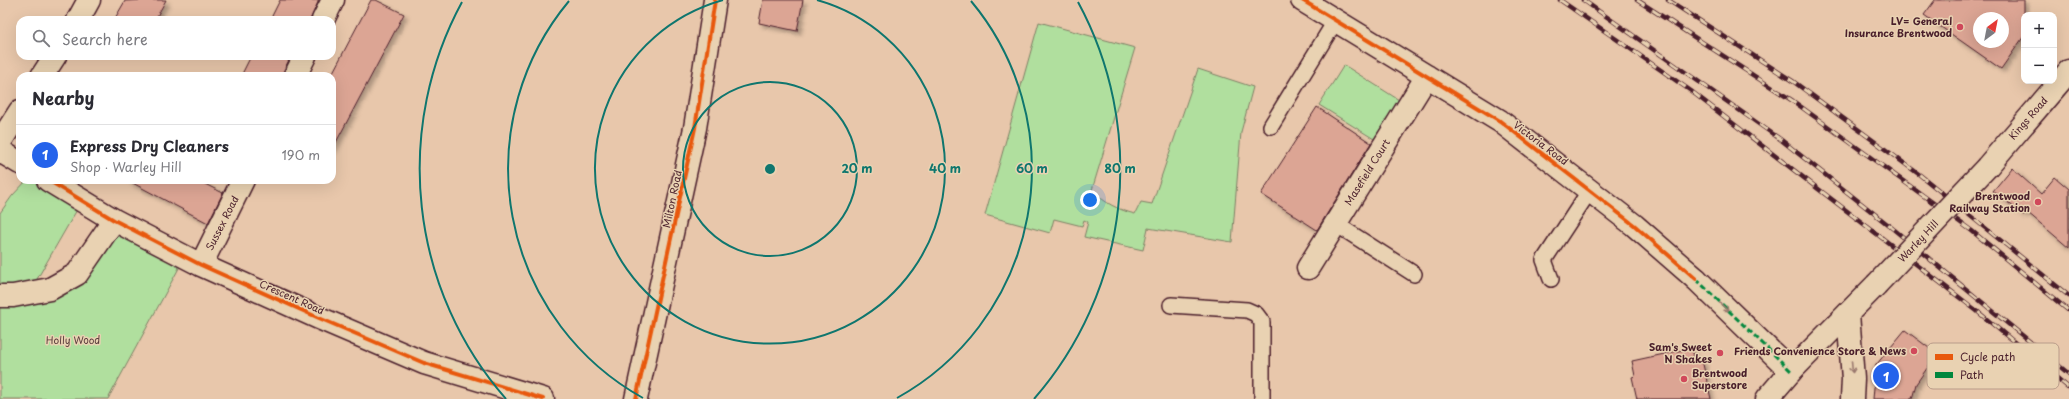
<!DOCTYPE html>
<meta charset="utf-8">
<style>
:root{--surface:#fff;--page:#f2f2f3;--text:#2b2b33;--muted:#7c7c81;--line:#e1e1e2;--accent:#2563eb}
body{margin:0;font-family:"Playpen Sans",sans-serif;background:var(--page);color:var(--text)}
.controls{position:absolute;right:12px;top:12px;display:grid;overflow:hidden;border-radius:8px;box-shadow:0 4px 16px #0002}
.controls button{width:36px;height:36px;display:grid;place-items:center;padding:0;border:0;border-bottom:1px solid var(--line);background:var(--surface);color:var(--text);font:20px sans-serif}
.compass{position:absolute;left:1973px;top:12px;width:36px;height:36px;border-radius:50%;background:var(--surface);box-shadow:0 4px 16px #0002;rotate:32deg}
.you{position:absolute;left:1090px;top:200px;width:14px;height:14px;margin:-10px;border:3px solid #fff;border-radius:50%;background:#1a73e8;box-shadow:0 0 0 6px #1a73e833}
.badge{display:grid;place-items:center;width:26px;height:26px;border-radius:50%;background:var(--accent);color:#fff;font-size:13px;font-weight:700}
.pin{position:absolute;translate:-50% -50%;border:2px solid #fff;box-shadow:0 1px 4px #0006}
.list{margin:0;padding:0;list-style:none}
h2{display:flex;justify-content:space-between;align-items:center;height:52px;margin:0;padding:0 16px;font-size:17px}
h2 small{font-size:13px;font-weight:400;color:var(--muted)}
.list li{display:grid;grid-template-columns:26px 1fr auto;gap:12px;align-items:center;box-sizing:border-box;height:60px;padding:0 16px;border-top:1px solid var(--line)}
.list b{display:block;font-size:15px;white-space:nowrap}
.list p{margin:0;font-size:13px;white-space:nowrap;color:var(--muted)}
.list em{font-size:13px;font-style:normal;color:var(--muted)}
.icon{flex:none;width:22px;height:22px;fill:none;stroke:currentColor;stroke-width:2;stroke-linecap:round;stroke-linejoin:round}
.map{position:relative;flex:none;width:2069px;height:399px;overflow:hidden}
.search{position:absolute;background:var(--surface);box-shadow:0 4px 16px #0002;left:16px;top:16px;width:320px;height:44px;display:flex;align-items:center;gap:10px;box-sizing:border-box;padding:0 14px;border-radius:12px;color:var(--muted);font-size:15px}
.panel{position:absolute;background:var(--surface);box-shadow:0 4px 16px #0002;left:16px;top:72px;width:320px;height:112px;border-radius:12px}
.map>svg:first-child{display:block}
</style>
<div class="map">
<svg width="2069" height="399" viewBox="0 0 2069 399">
<defs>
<filter id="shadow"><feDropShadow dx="3.5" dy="3.5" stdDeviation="2" flood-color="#0004"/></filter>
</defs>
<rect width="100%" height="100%" fill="#e8c7ab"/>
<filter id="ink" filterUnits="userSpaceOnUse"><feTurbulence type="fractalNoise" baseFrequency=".025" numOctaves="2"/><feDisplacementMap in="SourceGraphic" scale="8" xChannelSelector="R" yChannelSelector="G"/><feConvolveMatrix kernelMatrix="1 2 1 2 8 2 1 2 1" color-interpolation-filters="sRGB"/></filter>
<g filter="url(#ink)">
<!-- green -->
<path fill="#b0df9e" stroke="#7d7f64" d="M1039 22 1135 48 1092 190C1104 203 1119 210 1135 214L1141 202 1152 204 1198 69 1253 87 1241 132 1232 242 1148 228 1143 250 1084 237 1088 222 1084 220 1082 226 1054 219 1050 233 985 215Z
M1344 65 1399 100 1374 139 1319 105Z
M27 180H48L82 201 29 293 77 274 114 220 185 257 108 399H0V213L12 196Z"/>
<!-- building -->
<path fill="#dca594" stroke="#4a1f2b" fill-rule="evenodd" filter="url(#shadow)" d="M147 0H166L155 20H114L125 1Z
M280 0H319L310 20H270Z
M371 0H376L404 14 332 150V74Z
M763 0H803L797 31 759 23Z
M1935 0H2024V36L2001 69 1924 15ZM1979 18H2003V42H1979Z
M251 56H291L281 76H241Z
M1317 107 1371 143 1317 230 1261 194Z
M2012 168 2041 194 2055 177 2069 189V248L2027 212 2024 215 1993 191Z
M127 180H197L223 193 208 223Z
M1905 330 1937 354 1916 384 1912 399H1873L1876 365Z
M1692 348 1695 362 1702 360 1711 399H1637L1632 377 1635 376 1632 361Z"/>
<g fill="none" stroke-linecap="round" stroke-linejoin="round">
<defs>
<path id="service" d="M1271 126 1336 20
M1336 224 1414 274
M1551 279 1544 260 1590 190
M1171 305 1247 310 1256 314 1262 322V399"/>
<path id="pedestrian" d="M1696 279 1791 371"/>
<path id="minor" d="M1302 0 1500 121 1634 225 1696 279
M78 20 89 0
M323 20 333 0
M42 76 55 56
M295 76 305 56
M0 142 20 111
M0 151 20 163
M48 180 114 220 201 265 319 318 424 363 543 399
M201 265 243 180
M1308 268 1427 76
M0 296H13L50 289 77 274 114 220
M1848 314 1853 379 1852 399
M636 399 695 128 715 0"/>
<path id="secondary" d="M1987 167 2069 71
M1767 399 1791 371 1876 285"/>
</defs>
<!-- service casing -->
<use href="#service" stroke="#4a1f2b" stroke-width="18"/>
<!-- pedestrian casing -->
<use href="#pedestrian" stroke="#4a1f2b" stroke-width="25"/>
<!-- minor casing -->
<use href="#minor" stroke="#4a1f2b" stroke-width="25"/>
<!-- secondary casing -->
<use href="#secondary" stroke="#4a1f2b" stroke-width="25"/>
<!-- service -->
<use href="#service" stroke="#e9d2b2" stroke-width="15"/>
<!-- pedestrian -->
<use href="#pedestrian" stroke="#e9d2b2" stroke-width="22"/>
<!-- minor -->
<use href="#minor" stroke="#e9d2b2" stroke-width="22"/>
<!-- secondary -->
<use href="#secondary" stroke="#e9d2b2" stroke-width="22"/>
<defs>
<path id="rail" d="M1560 0 1691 91 1977 311 2069 388
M1583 0 1780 139 1886 223 2069 374
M1637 0 1793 101 1972 231 2069 311
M1668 0 1794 82 1920 175 2069 296"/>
</defs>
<!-- rail casing -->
<use href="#rail" stroke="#4a1f2b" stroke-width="4.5"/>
<!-- rail -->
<use href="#rail" stroke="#e9d2b2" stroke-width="3" stroke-dasharray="9" stroke-linecap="butt"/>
<defs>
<path id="secondary-bridge" d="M1876 285 1987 167"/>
</defs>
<!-- secondary-bridge casing -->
<use href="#secondary-bridge" stroke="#4a1f2b" stroke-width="25" stroke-linecap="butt"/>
<!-- secondary-bridge -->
<use href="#secondary-bridge" stroke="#e9d2b2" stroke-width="22"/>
<!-- quiet -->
<path stroke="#00873e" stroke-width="3" stroke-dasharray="6 3" stroke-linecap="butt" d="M1696 279 1791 371"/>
<defs>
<path id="cycleway" d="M1302 0 1500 121 1634 225 1696 279
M48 180 114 220 201 265 319 318 424 363 543 399
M636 399 695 128 715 0"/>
</defs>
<!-- cycleway casing -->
<use href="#cycleway" stroke="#e9d2b2" stroke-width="6"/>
<!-- cycleway -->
<use href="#cycleway" stroke="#e8590c" stroke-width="4"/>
</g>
<!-- one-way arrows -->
<defs><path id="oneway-shaft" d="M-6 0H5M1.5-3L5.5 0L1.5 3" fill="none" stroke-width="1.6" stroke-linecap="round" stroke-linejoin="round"/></defs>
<g stroke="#9a786e">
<use href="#oneway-shaft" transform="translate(1724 307) rotate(44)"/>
<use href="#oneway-shaft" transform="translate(1852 367) rotate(85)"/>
</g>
</g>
<!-- distance rings -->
<g fill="none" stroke="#0f766e" stroke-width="2">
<circle cx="770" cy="169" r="87"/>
<path d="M817 0A175 175 0 1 1 723 0"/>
<path d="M643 398A262 262 0 0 1 569 1M971 1A262 262 0 0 1 897 398"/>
<path d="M506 399A350 350 0 0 1 462 2M1078 2A350 350 0 0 1 1034 399"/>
</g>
<!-- markers -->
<g fill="#d1495b" stroke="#e9d2b2" stroke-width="1.5">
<circle cx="1960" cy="27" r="4"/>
<circle cx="2038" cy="202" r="4"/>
<circle cx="1914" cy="351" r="4"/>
<circle cx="1720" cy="353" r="4"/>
<circle cx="1684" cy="379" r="4"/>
</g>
<g text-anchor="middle" stroke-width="3" stroke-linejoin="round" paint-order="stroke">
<!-- poi labels -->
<g font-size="10" font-weight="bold" fill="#4a1f2b" stroke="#e9d2b2" text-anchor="end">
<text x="1952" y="25">LV= General<tspan x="1952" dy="12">Insurance Brentwood</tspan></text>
<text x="2030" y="200">Brentwood<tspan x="2030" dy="12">Railway Station</tspan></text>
<text x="1712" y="351">Sam's Sweet<tspan x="1712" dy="12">N Shakes</tspan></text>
<text x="1906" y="355">Friends Convenience Store &amp; News</text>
<text x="1692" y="377" text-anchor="start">Brentwood<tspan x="1692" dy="12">Superstore</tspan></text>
</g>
<!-- street labels -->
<g font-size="10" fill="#4a1f2b" stroke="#e9d2b2">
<text transform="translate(2028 118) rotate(-49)" y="4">Kings Road</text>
<text transform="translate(1541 143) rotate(37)" y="4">Victoria Road</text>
<text transform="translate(1367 172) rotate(-58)" y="4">Masefield Court</text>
<text transform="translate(672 199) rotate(-78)" y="4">Milton Road</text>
<text transform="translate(222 223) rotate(-63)" y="4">Sussex Road</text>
<text transform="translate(1918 241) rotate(-47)" y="4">Warley Hill</text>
<text transform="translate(292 297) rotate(24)" y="4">Crescent Road</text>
</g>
<!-- park labels -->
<g font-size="10" fill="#593c3c" stroke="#e9d2b2">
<text x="73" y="344">Holly Wood</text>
</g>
</g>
<!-- legend -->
<rect x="1927" y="343" width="132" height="46" rx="6" fill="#e9d2b2" stroke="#b99c8a" stroke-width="1"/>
<rect x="1935" y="354" width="18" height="6" fill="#e8590c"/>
<rect x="1935" y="372" width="18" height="6" fill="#00873e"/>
<g font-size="11" fill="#4a1f2b">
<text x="1960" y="361">Cycle path</text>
<text x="1960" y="379">Path</text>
</g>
<circle cx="770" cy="169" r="6" fill="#0f766e" stroke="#e9d2b2" stroke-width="2"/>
<g font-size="12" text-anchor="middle" font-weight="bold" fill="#0f766e" stroke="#e9d2b2" stroke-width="3" stroke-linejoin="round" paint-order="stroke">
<text x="857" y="173">20 m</text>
<text x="945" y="173">40 m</text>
<text x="1032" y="173">60 m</text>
<text x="1120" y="173">80 m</text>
</g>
</svg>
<div class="controls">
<button>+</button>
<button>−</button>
</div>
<svg class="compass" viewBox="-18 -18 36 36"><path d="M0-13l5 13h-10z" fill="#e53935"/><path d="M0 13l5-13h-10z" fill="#7c7c81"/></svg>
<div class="you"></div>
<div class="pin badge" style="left:1886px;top:376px">1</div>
<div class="search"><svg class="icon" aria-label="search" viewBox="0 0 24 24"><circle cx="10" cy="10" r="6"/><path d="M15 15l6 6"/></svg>Search here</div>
<section class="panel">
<h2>Nearby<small></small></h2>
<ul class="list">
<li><span class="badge">1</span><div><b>Express Dry Cleaners</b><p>Shop · Warley Hill</p></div><em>190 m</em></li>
</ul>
</section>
</div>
